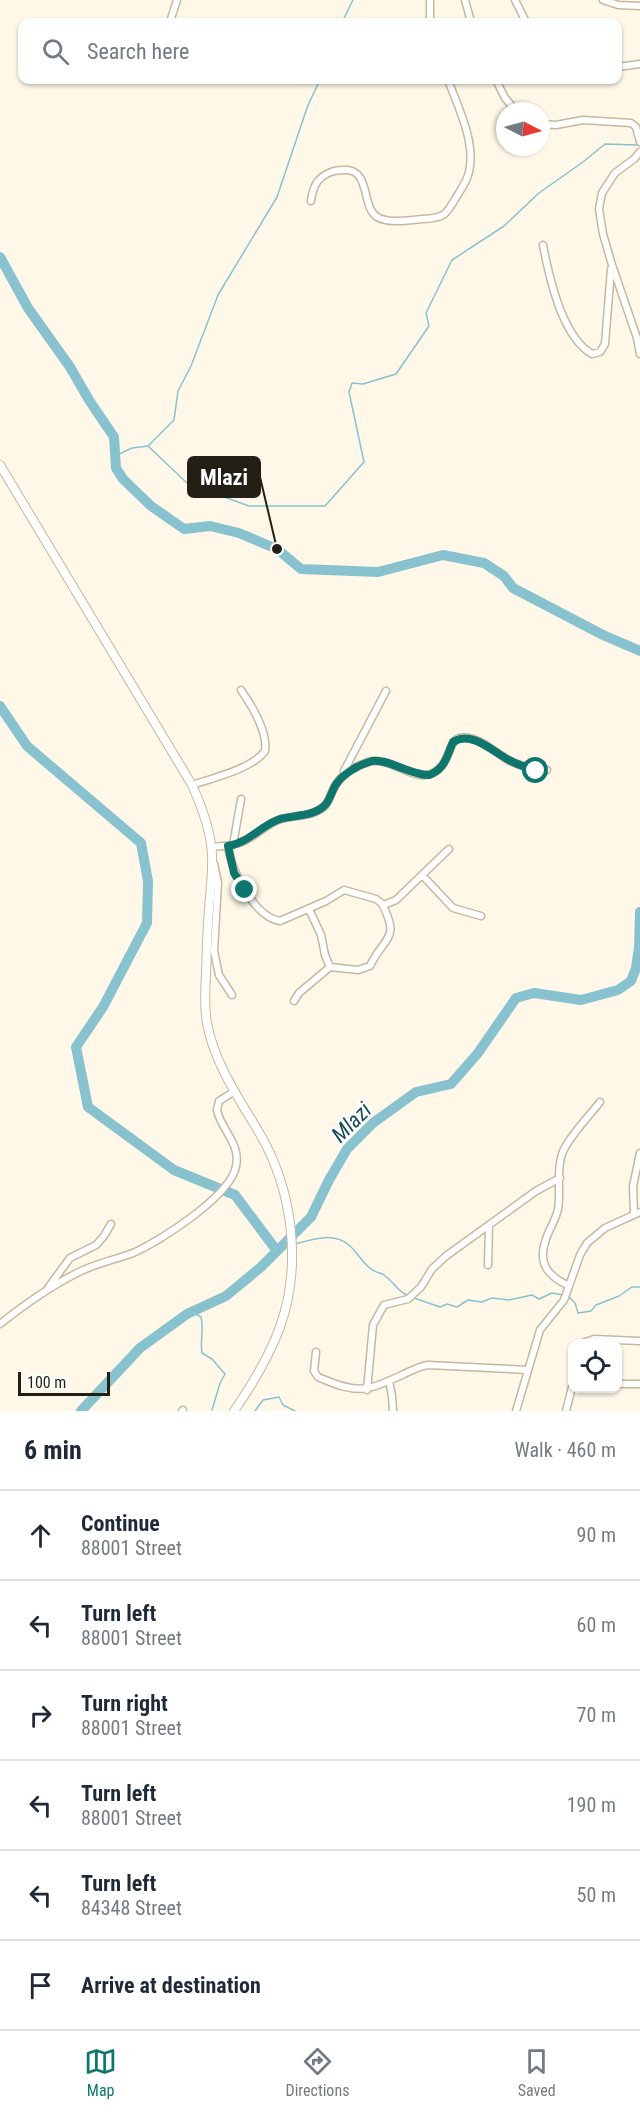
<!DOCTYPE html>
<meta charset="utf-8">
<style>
body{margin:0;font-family:"Roboto Condensed",sans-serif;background:#f6f6f7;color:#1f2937}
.controls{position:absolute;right:18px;bottom:18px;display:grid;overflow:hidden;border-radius:12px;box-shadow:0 2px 4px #0004}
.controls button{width:54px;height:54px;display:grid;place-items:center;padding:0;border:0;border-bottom:2px solid #e0e1e3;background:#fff;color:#1f2937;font:30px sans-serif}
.compass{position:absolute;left:496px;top:102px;width:54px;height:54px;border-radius:50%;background:#fff;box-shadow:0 2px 4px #0004;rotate:96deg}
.scale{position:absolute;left:18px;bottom:15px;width:92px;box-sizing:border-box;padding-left:6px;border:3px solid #231f15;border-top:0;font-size:16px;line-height:21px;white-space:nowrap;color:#231f15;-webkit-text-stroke:4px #fff;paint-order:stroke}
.stop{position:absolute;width:18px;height:18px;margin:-14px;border:4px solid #0f766e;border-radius:50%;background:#fff}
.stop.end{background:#0f766e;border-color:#fff;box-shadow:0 2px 6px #0008}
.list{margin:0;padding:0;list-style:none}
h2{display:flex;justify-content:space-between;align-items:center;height:78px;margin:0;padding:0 24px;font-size:26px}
h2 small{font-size:20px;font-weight:400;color:#747a83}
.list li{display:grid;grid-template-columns:39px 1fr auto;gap:18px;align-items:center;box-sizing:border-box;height:90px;padding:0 24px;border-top:2px solid #e0e1e3}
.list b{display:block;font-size:22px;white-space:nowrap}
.list p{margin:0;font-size:20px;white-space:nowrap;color:#747a83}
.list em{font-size:20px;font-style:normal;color:#747a83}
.icon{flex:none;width:33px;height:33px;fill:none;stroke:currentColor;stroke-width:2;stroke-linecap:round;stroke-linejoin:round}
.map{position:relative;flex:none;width:640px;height:1411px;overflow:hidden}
.search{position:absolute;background:#fff;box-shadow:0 2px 4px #0004;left:18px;right:18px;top:18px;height:66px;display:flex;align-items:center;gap:15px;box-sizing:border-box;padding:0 21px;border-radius:12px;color:#747a83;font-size:22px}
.sheet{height:618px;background:#fff}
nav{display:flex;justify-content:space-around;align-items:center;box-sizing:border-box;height:84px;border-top:2px solid #e0e1e3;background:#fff;font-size:16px;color:#747a83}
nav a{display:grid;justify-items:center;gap:3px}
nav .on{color:#0f766e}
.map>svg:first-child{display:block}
</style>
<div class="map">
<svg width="640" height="1411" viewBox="0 0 640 1411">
<rect width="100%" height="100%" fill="#fff8e8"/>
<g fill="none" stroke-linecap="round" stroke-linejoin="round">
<path stroke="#88c2ce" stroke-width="1.5" d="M342,22L353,0
M148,446L188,484L249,506H325L364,462L349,392L352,383L363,384L396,374L429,326L426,313L452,260L504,226L539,193L583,162L605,144L637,145
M117,455L132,448L148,446L174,420L178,391L191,366L218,295L277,197L308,105L320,80
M295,1244C313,1239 333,1232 349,1245C357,1252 362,1262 371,1269C375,1272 380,1273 384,1275C394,1282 396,1290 408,1296
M279,1249L288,1246
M568,1296L575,1303L578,1313L591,1311L596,1305L619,1296L632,1287H640
M414,1298L440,1307L447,1304L457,1307L468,1300L482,1302L492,1298L509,1300L532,1295L539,1299L552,1293L563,1295
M192,1312L201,1317C204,1329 200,1341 202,1353L212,1359L225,1374L220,1383L212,1410
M255,1411L263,1400L279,1397L283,1405L295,1411"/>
<path stroke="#88c2ce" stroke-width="10" d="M0,257L28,308L70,367L89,400L114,437L116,468L123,479L151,506L184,529L210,526L239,533L277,549L301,569L378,572L443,555L484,563L504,576L513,588L603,635L640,651
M0,706L27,746L141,843L148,881L147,923L103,1007L76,1047L88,1107L174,1170L235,1195L277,1251
M81,1411L140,1348L187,1314L226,1296L261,1267L311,1217L329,1180L347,1149L373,1123L416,1092L451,1084L478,1053L516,998L534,993L581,1000L618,990L631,981L636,968L639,947L640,912"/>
<g stroke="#c4b99f" stroke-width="9">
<path id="minor" d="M430,0V22
M465,0L471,22
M515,0L526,22
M603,0L618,5L640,6
M170,22L177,0
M618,67L640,64
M496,80L505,98L516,111
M541,124L556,125L583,120L631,123L636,127L640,142
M640,152L634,159L615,173L602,193L599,209L603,234L612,265L637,338L640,354
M311,201C313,185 318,176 334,171C340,170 346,169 352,171C369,177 363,208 377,217C389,224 410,220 423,219C445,218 446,215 457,196C462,188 467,181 469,172C476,142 458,107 448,80
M543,245C549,277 562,337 592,354L600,352L605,344L611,269
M345,775L344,771L386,691
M192,785C213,778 252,769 265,751C268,732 252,706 241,690
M233,845L241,799
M228,846C231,870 254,917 280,921L326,901L344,890L376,899L384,905L396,900L449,849
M211,847C223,846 235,846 246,840C258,834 268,823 281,819C295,815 313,817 325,806C329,801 330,795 333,790C339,776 354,767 368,762C390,755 413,783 433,773C450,765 448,741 459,738C476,734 495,752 508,760C515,764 522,765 529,768C536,770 539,773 547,770
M214,864L218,883L214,951L219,975L232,995
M422,875L453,908L481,916
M309,909L321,935L325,955L330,967
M294,1001L299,993L330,967L358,970L370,966C384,936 401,940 382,904
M634,1213L633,1186L640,1153
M488,1265L489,1225
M569,1286C548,1276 537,1264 546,1239C549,1229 556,1220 558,1209C561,1192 556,1171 562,1154C567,1139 590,1115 600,1102
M48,1288L70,1258L96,1245L104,1236L111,1224
M0,1324C24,1305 49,1287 77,1273C94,1264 114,1260 133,1253C160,1241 231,1196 236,1166C241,1144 221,1130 217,1110L219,1101L235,1091
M580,1344L594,1339L640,1341
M316,1352L314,1371L318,1377C357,1394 365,1392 402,1375C411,1371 419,1366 428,1365L528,1370
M389,1381L392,1396L393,1411
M618,1384H640
M367,1390L373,1325L384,1305L408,1299L421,1287L432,1269L446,1256L536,1191L560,1178
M182,1411L183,1410
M516,1411L540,1330L564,1300L580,1255L587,1243L605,1228L640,1212
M566,1411L572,1387"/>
</g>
<g stroke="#c4b99f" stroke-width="10">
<path id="tertiary" d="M0,465L192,785C202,807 211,831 212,855C213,873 210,892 209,910C207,931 207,952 206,973C205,990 204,1007 207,1023C214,1063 240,1100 260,1134C293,1191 302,1265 280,1327C269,1357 252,1385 234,1411"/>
</g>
<use href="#minor" stroke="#fff" stroke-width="6"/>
<use href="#tertiary" stroke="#fff" stroke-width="8"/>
</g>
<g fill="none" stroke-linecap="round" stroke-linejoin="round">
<path stroke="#0f766e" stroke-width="8" d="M245,890L234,873L228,846C249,843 261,825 280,819C294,815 312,817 324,806C330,801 331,793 335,786C342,774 358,765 372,761C387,758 410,775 429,775C445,769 447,756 453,742C472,730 493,752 509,760C517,765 527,767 536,771"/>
</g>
<g text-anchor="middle" stroke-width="5" stroke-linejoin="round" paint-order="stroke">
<g font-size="22" font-style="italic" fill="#184b54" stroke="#fff">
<text transform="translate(351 1122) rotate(-45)" y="8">Mlazi</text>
</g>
</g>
<path fill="none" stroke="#231f15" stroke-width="2" d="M277 549L260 477"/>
<circle fill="#231f15" stroke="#fff" stroke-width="2" cx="277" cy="549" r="6"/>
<rect fill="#231f15" stroke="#231f15" stroke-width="2" x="188" y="457" width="72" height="40" rx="6"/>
<g font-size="22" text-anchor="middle" font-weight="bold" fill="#fff">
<text x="224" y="485">Mlazi</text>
</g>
</svg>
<div class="controls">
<button><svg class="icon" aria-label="locate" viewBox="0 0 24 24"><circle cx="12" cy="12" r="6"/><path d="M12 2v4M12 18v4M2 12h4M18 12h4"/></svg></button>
</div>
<svg class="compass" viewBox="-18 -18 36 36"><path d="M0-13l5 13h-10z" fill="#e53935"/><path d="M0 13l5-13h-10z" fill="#747a83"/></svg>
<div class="scale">100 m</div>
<div class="stop" style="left:536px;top:771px"></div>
<div class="stop end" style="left:245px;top:890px"></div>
<div class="search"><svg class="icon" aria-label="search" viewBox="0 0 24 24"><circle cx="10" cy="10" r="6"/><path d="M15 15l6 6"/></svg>Search here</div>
</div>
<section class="sheet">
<h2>6 min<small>Walk · 460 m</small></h2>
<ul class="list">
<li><svg class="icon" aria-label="ahead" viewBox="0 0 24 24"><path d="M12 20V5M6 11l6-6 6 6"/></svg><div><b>Continue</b><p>88001 Street</p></div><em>90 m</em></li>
<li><svg class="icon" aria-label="left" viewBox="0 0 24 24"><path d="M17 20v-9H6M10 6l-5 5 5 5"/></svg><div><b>Turn left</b><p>88001 Street</p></div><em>60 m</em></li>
<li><svg class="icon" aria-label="right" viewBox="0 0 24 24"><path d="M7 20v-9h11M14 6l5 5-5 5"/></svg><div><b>Turn right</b><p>88001 Street</p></div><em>70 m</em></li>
<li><svg class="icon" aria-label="left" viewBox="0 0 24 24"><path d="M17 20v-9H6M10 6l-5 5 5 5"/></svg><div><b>Turn left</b><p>88001 Street</p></div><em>190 m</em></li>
<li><svg class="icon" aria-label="left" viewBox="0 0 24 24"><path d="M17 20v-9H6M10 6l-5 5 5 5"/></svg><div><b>Turn left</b><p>84348 Street</p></div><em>50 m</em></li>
<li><svg class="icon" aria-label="arrive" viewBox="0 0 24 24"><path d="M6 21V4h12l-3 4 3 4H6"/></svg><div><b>Arrive at destination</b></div></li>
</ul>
</section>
<nav>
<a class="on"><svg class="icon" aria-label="map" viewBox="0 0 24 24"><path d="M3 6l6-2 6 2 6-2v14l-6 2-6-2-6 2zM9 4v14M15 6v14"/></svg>Map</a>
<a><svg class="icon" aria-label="directions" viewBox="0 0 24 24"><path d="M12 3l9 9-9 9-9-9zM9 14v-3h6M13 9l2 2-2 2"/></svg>Directions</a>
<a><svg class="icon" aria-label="saved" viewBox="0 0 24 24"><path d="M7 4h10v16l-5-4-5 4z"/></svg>Saved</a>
</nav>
